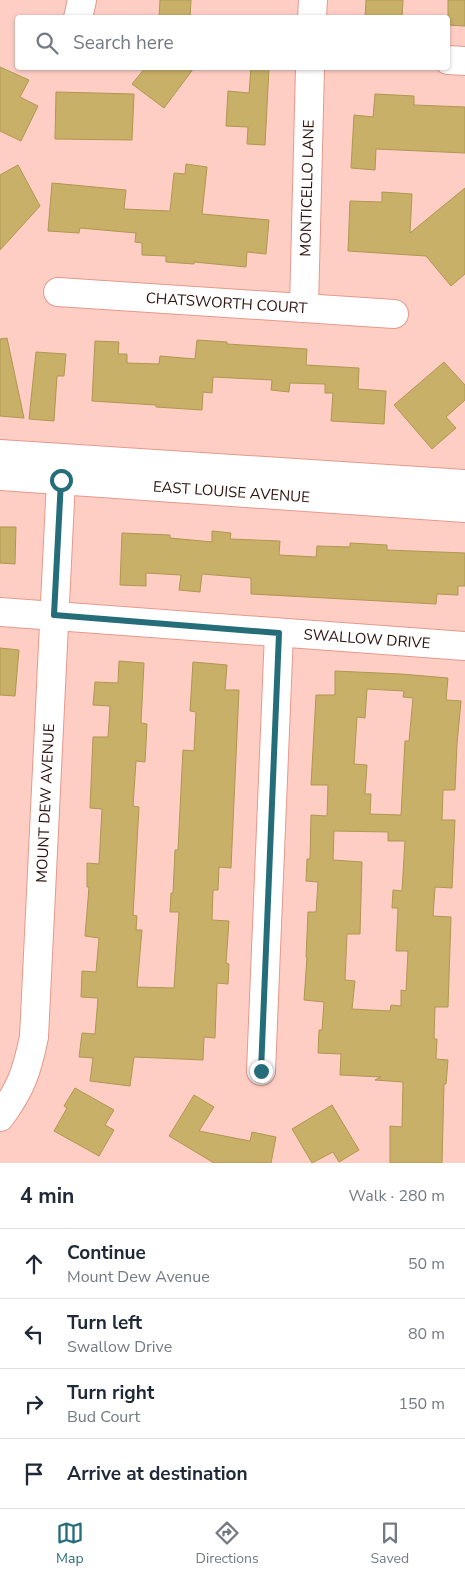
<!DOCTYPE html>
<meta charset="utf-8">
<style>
body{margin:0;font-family:"Nunito Sans",sans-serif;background:#f6f6f7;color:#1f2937}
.stop{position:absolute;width:15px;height:15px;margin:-11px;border:4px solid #256d79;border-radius:50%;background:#fff}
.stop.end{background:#256d79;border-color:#fff;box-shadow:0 1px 5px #0008}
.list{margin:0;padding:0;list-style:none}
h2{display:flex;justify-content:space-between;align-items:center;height:65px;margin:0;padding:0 20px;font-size:21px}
h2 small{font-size:16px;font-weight:400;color:#747a83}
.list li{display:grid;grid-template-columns:32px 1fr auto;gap:15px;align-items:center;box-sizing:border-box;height:70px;padding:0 20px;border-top:1px solid #e0e1e3}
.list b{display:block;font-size:19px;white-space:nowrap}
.list p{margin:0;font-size:16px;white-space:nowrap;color:#747a83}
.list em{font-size:16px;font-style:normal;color:#747a83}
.icon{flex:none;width:28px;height:28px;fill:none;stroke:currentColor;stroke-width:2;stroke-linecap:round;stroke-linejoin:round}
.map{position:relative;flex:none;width:465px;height:1163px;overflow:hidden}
.search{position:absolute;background:#fff;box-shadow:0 1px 4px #0004;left:15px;right:15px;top:15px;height:55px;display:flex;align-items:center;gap:12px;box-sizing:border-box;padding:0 18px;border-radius:5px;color:#747a83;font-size:19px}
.sheet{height:345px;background:#fff}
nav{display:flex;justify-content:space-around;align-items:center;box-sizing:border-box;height:70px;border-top:1px solid #e0e1e3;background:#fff;font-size:14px;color:#747a83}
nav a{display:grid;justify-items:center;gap:2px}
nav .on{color:#256d79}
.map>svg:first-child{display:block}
</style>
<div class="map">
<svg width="465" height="1163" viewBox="0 0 465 1163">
<rect width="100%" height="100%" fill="#fecec5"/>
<path fill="#c8b069" stroke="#af9750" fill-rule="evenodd" d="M160,0H191L190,18H159Z
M366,0H403L402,18H365Z
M448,0H465V26L448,25Z
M0,67L29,80L20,97L38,106L21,141L0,131Z
M145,68H194L164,108L132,84Z
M251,68H269L265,145L247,144L248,127L226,126L228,91L249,93Z
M56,92L134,94L132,140L55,139Z
M375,94L414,96V105L465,107V153L376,149L375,170L351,168L354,115L373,117Z
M186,164L207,167L202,214L269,220L266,254L247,252L246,267L194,262V264L166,262V256L142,255V243L135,242L136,233L80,228L79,233L48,231L52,183L126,190L124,209L170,211L174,173L185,174Z
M18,165L40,206L0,250V175Z
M465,188V274L451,286L426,256L348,251L350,201L382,202V192L412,194L410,233Z
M7,338L24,418L0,416V339Z
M197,340L227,342V344L307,349L306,365L359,368L358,389L386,391L384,424L331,421L333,393H325V384L290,383L289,392L271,390L272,380L213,377L212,393L203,392L202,410L156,407V405L92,401L95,341L119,342L118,354H127V363L159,364L160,356L195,359Z
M36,352L66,354L64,376H57L54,421L29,419Z
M444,362L465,385V400L446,417L456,428L432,449L394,405Z
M0,527H16L15,564L0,563Z
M212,531L231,533L230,539L280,541L279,555L316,557L317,546L350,547V543L387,545V550L465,553V586H458V595L437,594L436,604L251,594V578L202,574L200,592L179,590L181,575L146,573V586L120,585L122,533L170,535V538L212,542Z
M0,648L19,650L15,696L0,695Z
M119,661L144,663L141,723L147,724L145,762L136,761L133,806L139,807L133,915L137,916L136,930H142L137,987L174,988L179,912H170L171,893H173L175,850H178L183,750L194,751L196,712L190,711L193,662L227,665L225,690H239L231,868L219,867L218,890H213L212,920L229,921L226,963L229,964L228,984L217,983L215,1038L204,1037L203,1060L134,1057L130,1086L90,1081L93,1058L79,1057L82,1033L95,1034L98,998L81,997L82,971L96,972L99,938L85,936L89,887H87V863L99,864L102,809L90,808L93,737H108L110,706L93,705L95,682L118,683Z
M335,671L401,674L448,678L446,700L461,701L457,744L455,790H443L442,820H455L452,888L435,887L433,916L451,917L448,1007H435L434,1039H437L436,1059L448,1060L446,1084H444L442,1163H390V1126L402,1127L403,1082L375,1080L381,1077L340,1075L341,1054L318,1053L319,1030H322L324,1002L304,1000L307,957H306L308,912H316L318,882L306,881L307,859H310L311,815L327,816L328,785H311L316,695H335ZM367,689L404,691L403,697L413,698L409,741H405L401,815L370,814L371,794H365L367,765L354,764L357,717L365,718ZM334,831L388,832V841H405L402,891L393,890L392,908H398L396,951H408L406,991L401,990V1006L391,1005L390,1011L352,1009L355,981L345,980L347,934H360L362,862L333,860Z
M75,1088L114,1110L105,1125L114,1130L99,1156L54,1131L67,1108L64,1106Z
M194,1095L214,1107L199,1131L250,1141L252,1132L276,1137L271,1163H214L169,1136Z
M332,1105L359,1150L339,1162L333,1152L312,1163L292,1129Z"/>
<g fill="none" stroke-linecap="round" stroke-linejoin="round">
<g stroke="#e5998b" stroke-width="30">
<g id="minor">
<path d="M78,18L82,0"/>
<path d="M312,18L313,0"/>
<path d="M448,60L465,61"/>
<path id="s1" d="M58,292L394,314"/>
<path id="s2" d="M304,308L310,68"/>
<path d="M0,454L465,484"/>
<path id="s3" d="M0,476L465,508"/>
<path id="s4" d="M0,612L465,646"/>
<path d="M261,1071L279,633"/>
<path id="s5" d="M0,1117C21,1089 27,1071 34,1037L61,480"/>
</g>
</g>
<use href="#minor" stroke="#fff" stroke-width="28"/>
</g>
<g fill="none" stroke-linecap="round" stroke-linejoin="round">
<path stroke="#256d79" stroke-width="6" d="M61,480L54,615L279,633L261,1071"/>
</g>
<g text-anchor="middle" stroke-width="5" stroke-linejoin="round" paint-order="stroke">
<g font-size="15" fill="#2f130f" stroke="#fcfcfc">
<text dy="5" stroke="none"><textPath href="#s2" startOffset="120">MONTICELLO LANE</textPath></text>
<text dy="5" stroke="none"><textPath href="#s1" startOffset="169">CHATSWORTH COURT</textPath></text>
<text dy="5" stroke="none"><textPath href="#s3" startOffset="232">EAST LOUISE AVENUE</textPath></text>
<text dy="5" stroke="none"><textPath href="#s4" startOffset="368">SWALLOW DRIVE</textPath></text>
<text dy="5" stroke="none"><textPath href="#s5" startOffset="322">MOUNT DEW AVENUE</textPath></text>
</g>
</g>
</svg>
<div class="stop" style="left:61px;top:480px"></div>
<div class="stop end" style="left:261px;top:1071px"></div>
<div class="search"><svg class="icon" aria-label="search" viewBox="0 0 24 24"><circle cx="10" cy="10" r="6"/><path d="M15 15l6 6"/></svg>Search here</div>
</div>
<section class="sheet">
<h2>4 min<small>Walk · 280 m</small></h2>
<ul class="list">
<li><svg class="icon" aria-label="ahead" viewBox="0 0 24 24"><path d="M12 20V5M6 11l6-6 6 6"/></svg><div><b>Continue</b><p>Mount Dew Avenue</p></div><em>50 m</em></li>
<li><svg class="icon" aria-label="left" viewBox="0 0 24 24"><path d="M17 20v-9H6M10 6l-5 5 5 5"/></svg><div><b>Turn left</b><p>Swallow Drive</p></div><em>80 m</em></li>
<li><svg class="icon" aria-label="right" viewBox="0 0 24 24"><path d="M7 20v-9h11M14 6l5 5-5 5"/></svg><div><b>Turn right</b><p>Bud Court</p></div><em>150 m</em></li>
<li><svg class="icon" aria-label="arrive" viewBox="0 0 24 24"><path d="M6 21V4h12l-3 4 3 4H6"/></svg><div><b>Arrive at destination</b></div></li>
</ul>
</section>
<nav>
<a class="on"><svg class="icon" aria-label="map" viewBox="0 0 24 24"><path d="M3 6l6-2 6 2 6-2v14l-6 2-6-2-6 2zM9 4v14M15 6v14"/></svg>Map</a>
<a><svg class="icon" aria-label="directions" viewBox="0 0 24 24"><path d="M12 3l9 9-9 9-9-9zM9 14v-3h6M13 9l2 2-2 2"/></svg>Directions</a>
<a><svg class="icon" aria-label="saved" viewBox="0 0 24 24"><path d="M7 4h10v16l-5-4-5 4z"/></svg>Saved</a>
</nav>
